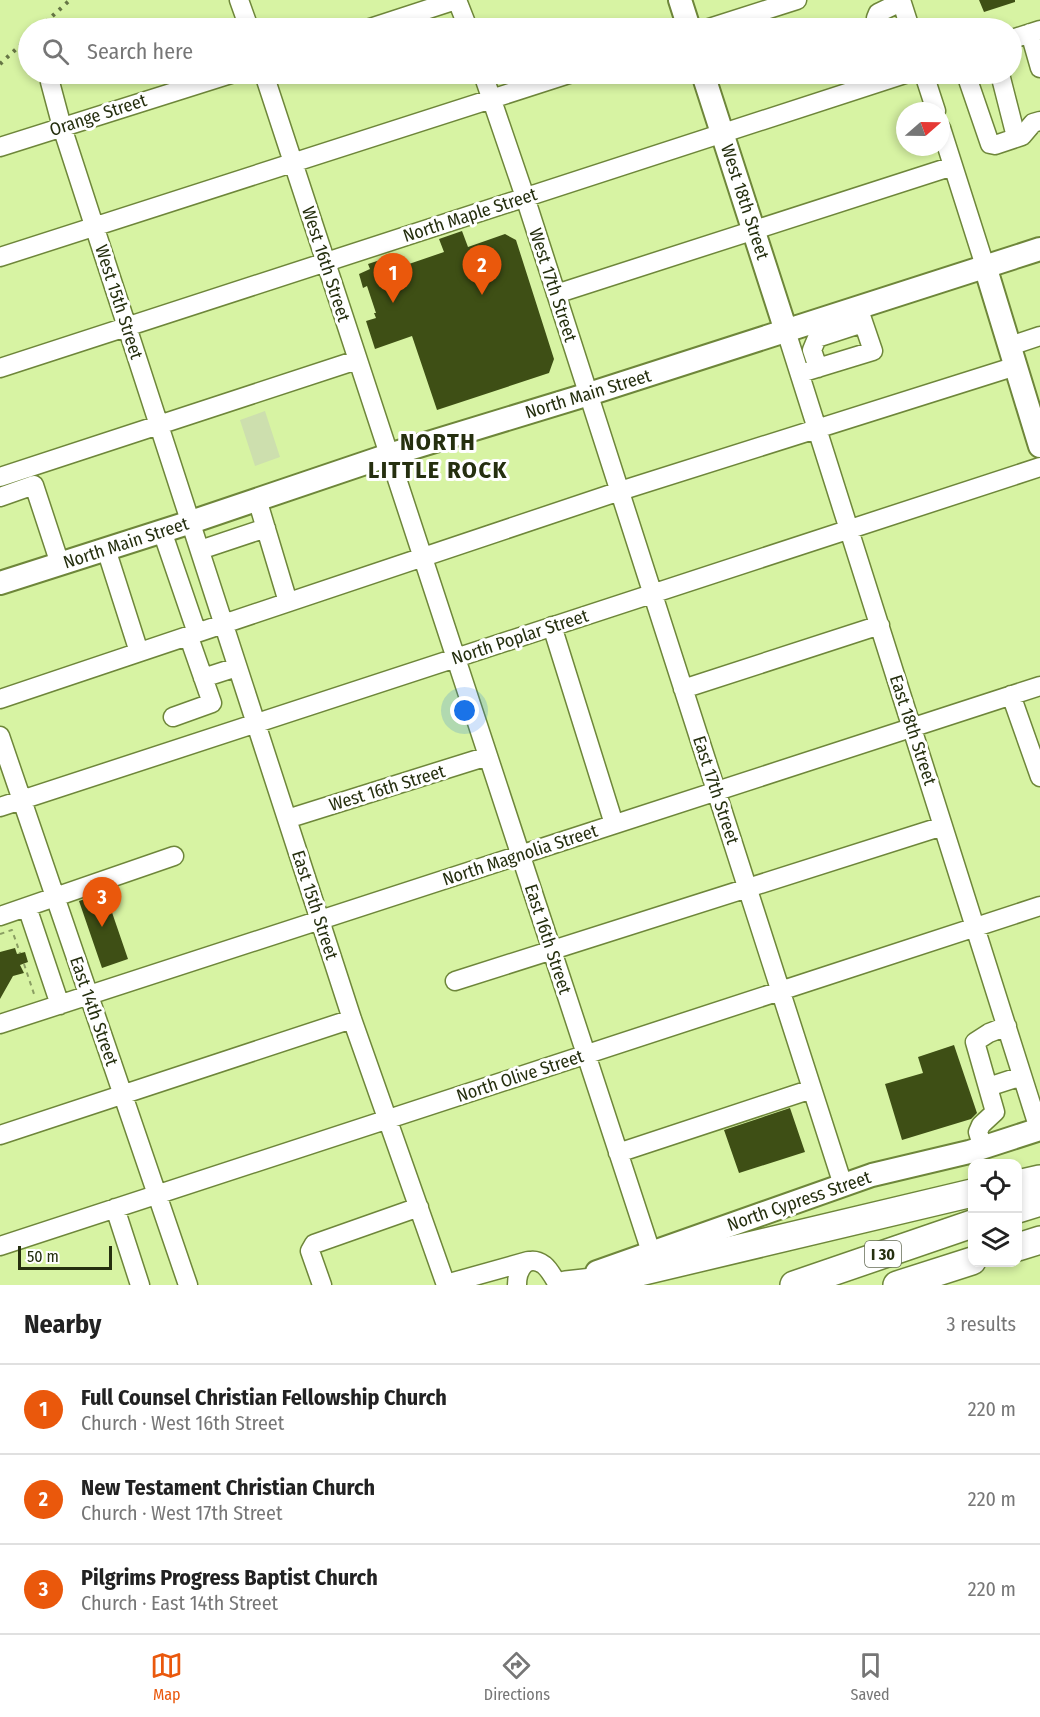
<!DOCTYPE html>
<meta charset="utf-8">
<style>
body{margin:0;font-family:"Fira Sans Condensed",sans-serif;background:#f2f2f2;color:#222}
.controls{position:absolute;right:18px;bottom:18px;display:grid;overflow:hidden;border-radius:12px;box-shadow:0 3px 9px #0003}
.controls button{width:54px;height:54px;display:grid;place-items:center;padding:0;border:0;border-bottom:2px solid #e0e0e0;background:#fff;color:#222;font:30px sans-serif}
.compass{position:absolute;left:896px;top:102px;width:54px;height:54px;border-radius:50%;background:#fff;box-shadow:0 3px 9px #0003;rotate:70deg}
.scale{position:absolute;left:18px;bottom:15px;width:94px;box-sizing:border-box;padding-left:6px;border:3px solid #252f0f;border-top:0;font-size:16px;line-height:21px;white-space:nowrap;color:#252f0f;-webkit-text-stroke:4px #fff;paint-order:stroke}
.you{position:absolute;left:465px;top:711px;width:21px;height:21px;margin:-15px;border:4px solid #fff;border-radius:50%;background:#1a73e8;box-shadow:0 0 0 9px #1a73e833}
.badge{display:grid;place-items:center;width:39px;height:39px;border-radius:50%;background:#ea580c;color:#fff;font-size:20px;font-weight:700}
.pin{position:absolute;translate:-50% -50px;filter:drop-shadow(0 2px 3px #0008)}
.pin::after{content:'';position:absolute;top:32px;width:21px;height:18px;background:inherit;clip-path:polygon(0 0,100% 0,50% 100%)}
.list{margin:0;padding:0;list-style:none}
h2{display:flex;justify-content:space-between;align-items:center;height:78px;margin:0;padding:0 24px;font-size:26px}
h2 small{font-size:20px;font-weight:400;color:#767676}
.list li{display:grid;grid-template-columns:39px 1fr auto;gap:18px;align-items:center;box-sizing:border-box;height:90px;padding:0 24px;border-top:2px solid #e0e0e0}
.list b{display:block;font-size:22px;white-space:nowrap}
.list p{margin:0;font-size:20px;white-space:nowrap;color:#767676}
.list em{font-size:20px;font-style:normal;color:#767676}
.icon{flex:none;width:33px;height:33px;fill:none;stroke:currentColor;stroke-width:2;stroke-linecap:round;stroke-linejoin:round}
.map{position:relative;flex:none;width:1040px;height:1285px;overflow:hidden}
.search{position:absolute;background:#fff;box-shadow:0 3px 9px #0003;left:18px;right:18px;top:18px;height:66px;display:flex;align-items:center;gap:15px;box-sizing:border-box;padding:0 21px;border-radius:33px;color:#767676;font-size:22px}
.sheet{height:348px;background:#fff}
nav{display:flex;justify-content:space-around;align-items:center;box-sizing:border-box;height:84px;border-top:2px solid #e0e0e0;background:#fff;font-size:16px;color:#767676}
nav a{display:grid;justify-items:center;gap:3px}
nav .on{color:#ea580c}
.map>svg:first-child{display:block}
</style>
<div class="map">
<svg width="1040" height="1285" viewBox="0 0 1040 1285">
<rect width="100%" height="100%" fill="#d7f3a3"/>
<path fill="#cddfae" d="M265,411L280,457L255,466L240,420Z"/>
<path fill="#3e4f15" d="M979,0H1015V2L984,12Z
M462,231L468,247L505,234L516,240L554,359L549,373L437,410L412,336L375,349L366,321L376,318L374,313H376L367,286L363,288L359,274L370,269L368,264L389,257L391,262L404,259L406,265L444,252L439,239Z
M105,892L128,959L102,968L79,901Z
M15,948L17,954L25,952L28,962L20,965L24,973L13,976L0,999V952Z
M954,1045L977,1113L971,1119L902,1140L885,1084L923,1073L918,1057Z
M790,1108L805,1152L739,1173L724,1130Z"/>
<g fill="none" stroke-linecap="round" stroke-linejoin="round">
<g stroke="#6e863a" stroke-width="21">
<path id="minor" d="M239,0L249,28
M457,0L468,28
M901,0L910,28
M370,28L456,0
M709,28L797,0
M879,28L876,18L878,13L901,2
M1030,33L1040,68
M1012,39L1040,30
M264,74L651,1252
M483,74L525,197L843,1185
M924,74L936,111
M1000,74L1014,129L1018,134L1022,136L1033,123L1040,121
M967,77L990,144L995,145L1022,136
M50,82L62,127L352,1019L446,1285
M941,128L985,266
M0,147L231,74
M0,257L569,74
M556,294L953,166
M786,331L1039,1129
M1010,346L1040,336
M0,368L905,74
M818,368L812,350L817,338L863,323
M801,373L873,351L858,307
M0,477L357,360
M0,497L34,485L60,564
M257,499L288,602
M162,531L197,633
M106,549L139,652
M200,550L266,528
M552,626L614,824
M203,678L237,667
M683,689L880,625
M1011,695L1040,777
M0,699L620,491L1016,366
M173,717L212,703L191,643
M0,736L188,1285
M0,807L1040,467
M287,819L488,756
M27,907L60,1005
M0,916L174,856
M455,981L943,826
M0,1024L1040,686
M988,1087L1022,1076
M0,1135L352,1019
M983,1148L978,1132L981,1125L995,1112L975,1042L989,1033L1007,1026
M618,1153L812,1089
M115,1208L140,1285
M0,1246L1040,906
M446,1284L528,1261
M322,1285L310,1251L314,1244L419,1207
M517,1285C517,1269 527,1253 544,1265C550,1270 554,1278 558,1285"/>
</g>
<g stroke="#6e863a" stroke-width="26">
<path id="major" d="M680,0L689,28
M703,74L786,331
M985,266L1040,446
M0,583L191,522L389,455L589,394L1040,249
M597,1272L872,1175L969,1152L1040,1129"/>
</g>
<g stroke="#6e863a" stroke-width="30">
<path id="highway" d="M1018,1184L1040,1179
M1018,1209L1040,1202
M1018,1247L1040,1240
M566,1285L602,1281L972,1193
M794,1285L972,1224
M897,1285L972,1261"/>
</g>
<path stroke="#8a9e63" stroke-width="2" stroke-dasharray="4.5 4.5" stroke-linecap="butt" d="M0,934L12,930L20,953
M24,964L35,997"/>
<use href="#minor" stroke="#fff" stroke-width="18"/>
<use href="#major" stroke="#fff" stroke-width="22"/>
<use href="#highway" stroke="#fff" stroke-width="27"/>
<path stroke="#667645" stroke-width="4" stroke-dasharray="3 6" stroke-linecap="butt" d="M39,28L70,0
M0,64L28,38"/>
</g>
<g text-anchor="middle" stroke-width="6" stroke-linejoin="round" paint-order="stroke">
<rect fill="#fff" stroke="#666d57" stroke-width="1.5" x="865" y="1241" width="36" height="26" rx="4.5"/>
<g font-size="16" font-weight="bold" fill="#252f0f">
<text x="883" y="1260">I 30</text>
</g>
<g font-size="18" fill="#252f0f" stroke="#fff">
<text transform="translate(98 115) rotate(-18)" y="6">Orange Street</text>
<text transform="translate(745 202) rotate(72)" y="6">West 18th Street</text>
<text transform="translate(470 215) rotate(-18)" y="6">North Maple Street</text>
<text transform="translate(326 264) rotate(72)" y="6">West 16th Street</text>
<text transform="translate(553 285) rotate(72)" y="6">West 17th Street</text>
<text transform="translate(119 302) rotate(72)" y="6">West 15th Street</text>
<text transform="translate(588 394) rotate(-17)" y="6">North Main Street</text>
<text transform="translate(126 543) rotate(-18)" y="6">North Main Street</text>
<text transform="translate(520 637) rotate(-18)" y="6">North Poplar Street</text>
<text transform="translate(913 730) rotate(72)" y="6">East 18th Street</text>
<text transform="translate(387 788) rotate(-17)" y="6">West 16th Street</text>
<text transform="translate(716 790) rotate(72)" y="6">East 17th Street</text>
<text transform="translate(520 855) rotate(-18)" y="6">North Magnolia Street</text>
<text transform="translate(315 905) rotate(72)" y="6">East 15th Street</text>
<text transform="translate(548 939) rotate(72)" y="6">East 16th Street</text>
<text transform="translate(94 1011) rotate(71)" y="6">East 14th Street</text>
<text transform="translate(520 1076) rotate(-18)" y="6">North Olive Street</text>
<text transform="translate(799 1201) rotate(-19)" y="6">North Cypress Street</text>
</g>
<g font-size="24" font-weight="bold" letter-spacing="1.5" fill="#252f0f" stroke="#fff">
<text x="438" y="450">NORTH<tspan x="438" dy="28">LITTLE ROCK</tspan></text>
</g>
</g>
</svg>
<div class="controls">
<button><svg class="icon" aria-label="locate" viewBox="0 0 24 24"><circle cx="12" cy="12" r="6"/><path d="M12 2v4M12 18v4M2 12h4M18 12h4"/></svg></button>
<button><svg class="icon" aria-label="layers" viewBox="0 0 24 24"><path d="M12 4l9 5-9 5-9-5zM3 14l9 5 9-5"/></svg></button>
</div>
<svg class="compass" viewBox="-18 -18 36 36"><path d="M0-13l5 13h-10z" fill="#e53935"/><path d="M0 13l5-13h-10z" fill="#767676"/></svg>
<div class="scale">50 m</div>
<div class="you"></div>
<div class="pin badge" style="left:393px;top:303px">1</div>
<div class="pin badge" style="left:482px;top:295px">2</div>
<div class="pin badge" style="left:102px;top:927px">3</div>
<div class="search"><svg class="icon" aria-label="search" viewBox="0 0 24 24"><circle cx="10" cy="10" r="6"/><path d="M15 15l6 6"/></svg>Search here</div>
</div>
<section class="sheet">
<h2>Nearby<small>3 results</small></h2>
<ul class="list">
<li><span class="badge">1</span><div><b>Full Counsel Christian Fellowship Church</b><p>Church · West 16th Street</p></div><em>220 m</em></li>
<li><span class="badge">2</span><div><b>New Testament Christian Church</b><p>Church · West 17th Street</p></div><em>220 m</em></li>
<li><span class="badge">3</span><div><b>Pilgrims Progress Baptist Church</b><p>Church · East 14th Street</p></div><em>220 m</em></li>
</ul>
</section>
<nav>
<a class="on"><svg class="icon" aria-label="map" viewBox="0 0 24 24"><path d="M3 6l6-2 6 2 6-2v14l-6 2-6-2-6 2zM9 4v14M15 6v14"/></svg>Map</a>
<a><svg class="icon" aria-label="directions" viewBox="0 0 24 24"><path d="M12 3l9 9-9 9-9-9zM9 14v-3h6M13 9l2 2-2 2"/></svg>Directions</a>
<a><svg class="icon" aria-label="saved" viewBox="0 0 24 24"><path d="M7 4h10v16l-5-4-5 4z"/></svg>Saved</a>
</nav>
